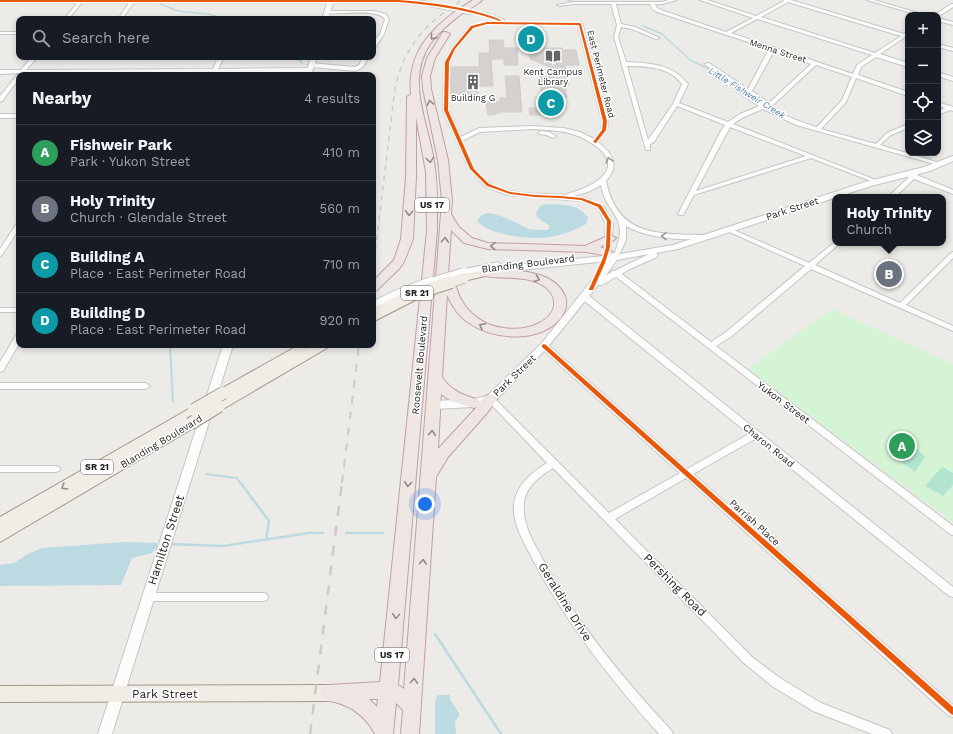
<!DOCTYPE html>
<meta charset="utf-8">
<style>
body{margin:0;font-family:"Work Sans",sans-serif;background:#20242c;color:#f1f3f6}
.controls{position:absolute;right:12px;top:12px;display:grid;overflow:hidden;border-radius:8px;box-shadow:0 2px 6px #0003}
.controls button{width:36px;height:36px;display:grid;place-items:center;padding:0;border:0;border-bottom:1px solid #363941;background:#171b24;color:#f1f3f6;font:20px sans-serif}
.you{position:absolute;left:425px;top:504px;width:14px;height:14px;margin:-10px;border:3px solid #fff;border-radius:50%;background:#1a73e8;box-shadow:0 0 0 6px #1a73e833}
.badge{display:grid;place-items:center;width:26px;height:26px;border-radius:50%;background:#676665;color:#fff;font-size:13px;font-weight:700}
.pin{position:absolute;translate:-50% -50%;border:2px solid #fff;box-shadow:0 1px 4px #0006}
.popup{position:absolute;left:832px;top:194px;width:114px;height:52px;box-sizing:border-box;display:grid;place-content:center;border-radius:8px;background:#171b24;filter:drop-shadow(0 1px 3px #0005);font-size:13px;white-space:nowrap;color:#9ea1a6}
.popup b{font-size:15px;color:#f1f3f6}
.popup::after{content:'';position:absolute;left:50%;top:100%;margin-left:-8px;border:8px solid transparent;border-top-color:#171b24}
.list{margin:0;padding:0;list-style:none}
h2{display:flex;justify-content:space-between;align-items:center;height:52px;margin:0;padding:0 16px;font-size:17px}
h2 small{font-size:13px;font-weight:400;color:#9ea1a6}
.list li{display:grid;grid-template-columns:26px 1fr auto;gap:12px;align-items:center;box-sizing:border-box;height:56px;padding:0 16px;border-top:1px solid #363941}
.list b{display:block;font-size:15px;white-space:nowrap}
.list p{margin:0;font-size:13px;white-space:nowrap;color:#9ea1a6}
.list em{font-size:13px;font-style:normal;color:#9ea1a6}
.icon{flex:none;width:22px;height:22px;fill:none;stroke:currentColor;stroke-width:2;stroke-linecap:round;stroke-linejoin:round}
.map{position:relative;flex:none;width:953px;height:734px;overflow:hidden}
.search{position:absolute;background:#171b24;box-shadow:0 2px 6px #0003;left:16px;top:16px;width:360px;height:44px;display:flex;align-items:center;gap:10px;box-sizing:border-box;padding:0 14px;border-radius:8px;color:#9ea1a6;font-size:15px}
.panel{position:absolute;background:#171b24;box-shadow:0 2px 6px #0003;left:16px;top:72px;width:360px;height:276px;border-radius:8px}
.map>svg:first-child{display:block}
</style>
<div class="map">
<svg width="953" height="734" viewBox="0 0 953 734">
<rect width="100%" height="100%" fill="#edebe8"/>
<path fill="#d5f3d5" d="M832,309L953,364V523L747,369Z"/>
<path fill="#b2e5cf" d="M902,441L915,446L925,457L915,472L888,452L889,443Z
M942,467L953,473V485L943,496L925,486Z"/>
<path fill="#bbdae1" d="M546,204C562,205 579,203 588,218L586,224C572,232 554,238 538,238C521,238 488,234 477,221C486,201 516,225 529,229C535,230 542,230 548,230L550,226L538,218L536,214L540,206Z
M125,542L157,543V547L152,553L132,558L121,585L0,586V565L14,563L28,554L42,548Z
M438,695H450V699L459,713V716L455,721L456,734H435V701Z"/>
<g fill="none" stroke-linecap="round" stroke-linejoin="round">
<path stroke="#bbdae1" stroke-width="1.5" d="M567,0L576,2
M158,3L178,11L208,14L226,19
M643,26L662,34L690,60L717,73L767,106
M296,57L302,63
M898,150L908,153
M909,153L931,158"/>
<path stroke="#bbdae1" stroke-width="2" d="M170,345L173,402
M206,474L237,478L240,483"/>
<path stroke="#bbdae1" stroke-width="2.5" d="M240,482L269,521L266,540
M346,533H383
M170,544L223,546L309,533H323
M435,634L501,734"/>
</g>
<path fill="#d4d1cf" stroke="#d0cdc9" d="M521,32H528V35L541,37L543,48H562L563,50H576L579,65H565L567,74L530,59L528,40H522Z
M489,40H503L504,48H517L518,65H504V59H491L493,86H478V95H451V67H479V53H490Z
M505,76H519L522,112H501L493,115H488L486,102H500V98H507Z
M539,76H568L569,85H565L567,98H558L560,115H530L529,108H544Z"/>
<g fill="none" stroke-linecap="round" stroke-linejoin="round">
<g stroke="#c6c5c4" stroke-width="2">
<path id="minor" d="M80,0H84L68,19H64Z
M131,0L135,1L122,19H118Z
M669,0H677L662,4H655L656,7L661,10L726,32L753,18L700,0H707L756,16L784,1L783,0H791L904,34L908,32V37H905L880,54L908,63V67L876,57L861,67L858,75L908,92V96L856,78L846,102L821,129L876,144L887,133L908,124V128L891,135L880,145L943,164L940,166L938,165L796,125L763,109L744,117L733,124L881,182L880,183H876L811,158L694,195L683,215H679L678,214L722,129L725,125L677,106L654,142L650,144V150H646L614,37L617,25L611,4H574L559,6L557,5L574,2H662ZM788,2L901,36L875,53L761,17ZM616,4H650L652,9L657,12L769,49L748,89L709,63L704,64L764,104H768V106H772L816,65L852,77L842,100L817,127C780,117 749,96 718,74H714V76L759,106L740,114L728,122L679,103L688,84C673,64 649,63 626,62L618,37L621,27L632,29L656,39L660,38L635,27L621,24ZM757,19L872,55L857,65L853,74L731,33ZM774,51L811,64L768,104V102L752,91ZM627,66C647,66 669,67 682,84L673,104L648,140ZM730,127L806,156L696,191Z
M867,0H874L925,15H918Z
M951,4H953V7L939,16L935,15Z
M327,11H373L386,14L389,19L384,34L375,48H373V43L380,34L385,19C377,8 339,15 325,13V11Z
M470,11L485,13L504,20V22L582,23L608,121L607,130L598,142C613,154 620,165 606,181C617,236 657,234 703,235L705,236V238C686,242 643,237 626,226V240L620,253H616L615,252C630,214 606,216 601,185L588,192L573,196L586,198L604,207L613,224L610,253L607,255L604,253L606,224L598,208L582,201L508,195L486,187L469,169L443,110L444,62L452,48L470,26L487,22H500L482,15L468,13V11ZM487,24L578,25L602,121L601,130L594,139L580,132L563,128L532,126L479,128L461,137L449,110L450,62L456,49L474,28ZM532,129C546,130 561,130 575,135C582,137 589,141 596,146C628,171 589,188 567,194L566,195C534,192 497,199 475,169C469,161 466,149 462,141L480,132Z
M938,18L953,22V25L938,21Z
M0,32H19V34H0Z
M938,44L953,48V51L938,47Z
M32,57H38L26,70L213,69L218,57H224L218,69L310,68L313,70L310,72H217L216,75H210L212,72L23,73L21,75L19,73L0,74V70H21Z
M363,57H369L363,67L356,71L311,67L308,65L311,63L355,67L359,65Z
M938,72L953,77V81L938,76Z
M19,74L21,75H19V79L2,101L0,102V96L17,75Z
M938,102L953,107V111L950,110L938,115V111L945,108L938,106Z
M0,114H19V118H0Z
M541,131L549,132L556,136L553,138L546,135L539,134L538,133Z
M916,171L919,173L917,175L953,190V194L914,179L895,197H888L909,177L906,175V173H912Z
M19,222V229L2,255L0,256V249L17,223Z
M727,227L809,263L835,242V243H840L815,265L900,303L951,253L953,252V258L906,305L953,326V331L811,269L732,336L716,346L953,526V535L950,534L611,273L612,271H618L711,342L726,332L805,266L725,230V228Z
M582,295H588L953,587V597L949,596L755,439L693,474L953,705V717L949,716L686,478L615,519L752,657L780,678L821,703L890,730L892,734H872L813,711L772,686L744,663L553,468C539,477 525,487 524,504C522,524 533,541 542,558C576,622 622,677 671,730L673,734H659C611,680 567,624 533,560C524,542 512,524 514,504C517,484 532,472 547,463L486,399L487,397H493L609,513L680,473L541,348L540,346L541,344H547L687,469L749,434L582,299L581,297Z
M0,308H19V312H0Z
M16,335H19V344L3,371L0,372V362Z
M0,383H146L150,386L146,389H0Z
M0,466H56L59,467L60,469L59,471L56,472H0Z
M148,593H263L267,594L268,597L267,600L263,601H148L144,600L143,597L144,594Z"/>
</g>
<g stroke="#c6c5c4" stroke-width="2">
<path id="tertiary" d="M0,0H407L424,1L473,12L470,14L424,5L398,3H333L328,19H322L327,3H0Z
M311,57H317L311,75H305Z
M953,156V161L930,171L871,186L678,249L656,253L658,255L657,257L630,269L602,285H598L547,348L494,402L474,407L434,409L430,408L429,405L430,402L434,401L474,399L487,396L541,344L607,261L522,270L490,275L487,274L486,272L487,270L522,264L605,256L616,252L620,254L673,245L865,182L924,167ZM649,254L606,275L617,260Z
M498,262L502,265L501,267L464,275L460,272L461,270Z
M223,345H233L112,734H98Z"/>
</g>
<g stroke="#a49884" stroke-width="2">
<path id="primary" d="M485,270L490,273L489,275L464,281L459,278L460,276Z
M299,345L303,346L305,349L303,351L314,345H329L327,348L223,409L219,410L215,409L213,406L215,403L225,397L219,396L217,393L219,390Z
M194,406L198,407L200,410L198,413L186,421L190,419L195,421L196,424L195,427L0,542V517Z
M329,685L335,688L337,693L335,698L329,701L0,702V686Z"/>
</g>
<g stroke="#c39eaa" stroke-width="2">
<path id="trunk" d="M473,0H482C477,5 470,8 464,12C452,21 440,31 431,43C405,79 428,122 434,161C438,184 437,208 437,231L398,685L404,689L442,201L438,160L423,89L422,76L427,58L443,32H446L450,34L435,58L430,76L431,89L448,160L452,201L451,214L459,227L472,238L488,243L585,246L610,235L616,238L614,240L600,247L611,251L613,253L607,256L587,252L488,249L464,243L451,230L448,274C455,277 457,294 462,301C467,310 476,318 486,323C501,330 523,331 537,324C561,313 559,291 536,282C518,275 499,280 481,275L479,273L481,271L485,270C510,270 553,268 565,296C569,306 563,317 556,323C534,343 492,339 469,323C459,317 452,306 447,295L442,377C451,391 463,395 479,400L480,402C485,396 487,393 495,396L497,399L487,413L448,457L436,477L419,734H401L403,710L396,703L393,734H375C366,717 353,707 335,702C331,701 327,701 323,699L320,693L323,687L329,685L380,682L427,231L426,172L416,117V177L413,239L404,262L399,269L377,290L373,291V281L394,260L401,239L406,177L407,97L411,94C406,49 437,22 473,0ZM441,394L451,401L474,408L477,407L438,449ZM369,699H378L377,707Z
M296,345H310C306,351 301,354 295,352L293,349Z"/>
</g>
<use href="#minor" fill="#fcfcfc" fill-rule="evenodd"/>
<use href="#tertiary" fill="#fcfcfc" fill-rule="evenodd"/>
<use href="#primary" fill="#f1ece5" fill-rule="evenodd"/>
<use href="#trunk" fill="#eee6e3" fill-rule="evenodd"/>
<path stroke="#cbcbca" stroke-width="1.5" stroke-dasharray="5 5" stroke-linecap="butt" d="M373,270L395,88C405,45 426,23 462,0"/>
<path stroke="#cbcbca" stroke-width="2" stroke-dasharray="8 8" stroke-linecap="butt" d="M342,483L359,345"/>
<path stroke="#cbcbca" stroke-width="2.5" stroke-dasharray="10 10" stroke-linecap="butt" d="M310,734L342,482"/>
<g stroke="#c6c5c4" stroke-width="10" stroke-linecap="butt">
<path id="tertiary-bridge-far1" d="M428,283L464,272"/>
</g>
<g stroke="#c6c5c4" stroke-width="12" stroke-linecap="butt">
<path id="tertiary-bridge" d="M373,307L395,296L431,282"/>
</g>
<g stroke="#a49884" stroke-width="11" stroke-linecap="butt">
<path id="primary-bridge-far1" d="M448,283L464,278"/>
</g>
<g stroke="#a49884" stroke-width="14" stroke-linecap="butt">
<path id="primary-bridge" d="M373,315L414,294L451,282
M194,410L223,393
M190,424L219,406"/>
</g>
<use href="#tertiary-bridge-far1" stroke="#fcfcfc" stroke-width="8"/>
<use href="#tertiary-bridge" stroke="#fcfcfc" stroke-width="10"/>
<use href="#primary-bridge-far1" stroke="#f1ece5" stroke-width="10"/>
<use href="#primary-bridge" stroke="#f1ece5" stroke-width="12"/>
<g stroke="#fff" stroke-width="3">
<path id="cycleway" d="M0,0H398C426,2 454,5 481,13C488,15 495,17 501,20L500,21C491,18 482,15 473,13C448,7 423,4 398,2H0Z
M487,22L580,23L581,24L607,121L606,130L596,143L593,142L602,130L603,121L579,25L487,24L473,28L455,49L449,62L448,110L474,169L489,184L510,192L535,195L560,196L582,198L601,205L611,221L610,247L605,263L593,290H589V289L603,258L606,247L607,221L598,207L581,200L560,198L535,197L510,194L487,186L470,169L444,110L445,62L453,48L471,26Z
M544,344L546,345L953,707V715L951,714L542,347V345Z"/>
</g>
<use href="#cycleway" fill="#e8590c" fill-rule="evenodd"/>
</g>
<defs><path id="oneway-chevron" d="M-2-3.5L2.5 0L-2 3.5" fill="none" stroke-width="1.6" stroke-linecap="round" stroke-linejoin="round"/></defs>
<g stroke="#918c8b">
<use href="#oneway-chevron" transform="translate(433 37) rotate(129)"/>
<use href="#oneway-chevron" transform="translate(430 103) rotate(-103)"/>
<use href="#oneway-chevron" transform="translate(430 160) rotate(82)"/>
<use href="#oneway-chevron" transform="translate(409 213) rotate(93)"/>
<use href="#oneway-chevron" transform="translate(445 240) rotate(-86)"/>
<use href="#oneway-chevron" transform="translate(493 246) rotate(-177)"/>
<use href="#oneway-chevron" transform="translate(537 279) rotate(20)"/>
<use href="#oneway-chevron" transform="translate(482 326) rotate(-154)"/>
<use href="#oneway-chevron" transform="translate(432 433) rotate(-86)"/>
<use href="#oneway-chevron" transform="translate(408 484) rotate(95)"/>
<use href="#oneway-chevron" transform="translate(423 562) rotate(-86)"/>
<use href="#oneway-chevron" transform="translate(396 616) rotate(95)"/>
<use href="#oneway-chevron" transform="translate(414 681) rotate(-86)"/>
</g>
<g stroke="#999">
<use href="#oneway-chevron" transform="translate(609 160) rotate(-107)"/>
<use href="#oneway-chevron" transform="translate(664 236) rotate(-177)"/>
</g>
<use stroke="#92908c" href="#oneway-chevron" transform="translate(64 487) rotate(150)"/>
<defs>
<g id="library-bare" transform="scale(1.2)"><path d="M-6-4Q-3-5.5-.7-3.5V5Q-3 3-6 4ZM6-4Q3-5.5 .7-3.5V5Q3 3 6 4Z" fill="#676665" stroke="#fff" stroke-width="2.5" paint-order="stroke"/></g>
<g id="building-bare" transform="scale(1.2)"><path d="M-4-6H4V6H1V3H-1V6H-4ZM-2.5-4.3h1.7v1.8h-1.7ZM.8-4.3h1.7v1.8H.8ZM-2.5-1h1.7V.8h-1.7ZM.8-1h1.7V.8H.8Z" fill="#676665" stroke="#fff" stroke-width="2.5" paint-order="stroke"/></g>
</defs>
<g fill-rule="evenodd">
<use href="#library-bare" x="553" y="56"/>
<use href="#building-bare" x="473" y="82"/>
</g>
<g text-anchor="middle" stroke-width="3" stroke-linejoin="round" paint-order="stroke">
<g font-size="9" fill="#1f1f1f" stroke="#fff">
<text transform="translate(778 51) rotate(18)" y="3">Menna Street</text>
<text transform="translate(601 74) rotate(76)" y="3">East Perimeter Road</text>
</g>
<g font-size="9" fill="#1f1f1f" stroke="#fff">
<text x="553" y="75">Kent Campus<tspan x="553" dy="10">Library</tspan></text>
<text x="473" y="101">Building G</text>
</g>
<g font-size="9" font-style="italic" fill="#467aa9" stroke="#fff">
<text transform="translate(747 93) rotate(32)" y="3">Little Fishweir Creek</text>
</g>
<g fill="#fff" stroke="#626262" stroke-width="1">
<rect x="415" y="198" width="34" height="14" rx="3"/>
<rect x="401" y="286" width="32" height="14" rx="3"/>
<rect x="81" y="460" width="32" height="14" rx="3"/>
<rect x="375" y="648" width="34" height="14" rx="3"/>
</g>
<g font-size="9" font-weight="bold" fill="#1f1f1f">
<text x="432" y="208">US 17</text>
<text x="417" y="296">SR 21</text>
<text x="97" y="470">SR 21</text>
<text x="392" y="658">US 17</text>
</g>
<g font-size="10" fill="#1f1f1f" stroke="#fff">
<text transform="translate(792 208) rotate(-18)" y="4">Park Street</text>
<text transform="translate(528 263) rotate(-7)" y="4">Blanding Boulevard</text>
<text transform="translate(419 365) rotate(-85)" y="4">Roosevelt Boulevard</text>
<text transform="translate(514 375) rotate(-44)" y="4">Park Street</text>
<text transform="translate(784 402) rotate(37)" y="4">Yukon Street</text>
<text transform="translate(161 441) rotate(-31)" y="4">Blanding Boulevard</text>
<text transform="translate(769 445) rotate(39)" y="4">Charon Road</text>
<text transform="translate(755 522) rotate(42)" y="4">Parrish Place</text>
</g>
<g font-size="12" fill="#1f1f1f" stroke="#fff">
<text transform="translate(166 540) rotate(-72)" y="4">Hamilton Street</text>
<text transform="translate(675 585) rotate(45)" y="4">Pershing Road</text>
<text transform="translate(565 602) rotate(58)" y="4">Geraldine Drive</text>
<text x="165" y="698">Park Street</text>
</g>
</g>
</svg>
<div class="controls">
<button>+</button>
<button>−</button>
<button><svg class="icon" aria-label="locate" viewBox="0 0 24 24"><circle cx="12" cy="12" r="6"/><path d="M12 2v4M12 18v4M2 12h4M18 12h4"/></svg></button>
<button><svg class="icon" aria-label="layers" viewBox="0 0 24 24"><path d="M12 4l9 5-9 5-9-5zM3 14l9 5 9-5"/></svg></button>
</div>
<div class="you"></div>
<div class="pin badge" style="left:902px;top:446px;background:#2e9e5b">A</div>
<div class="pin badge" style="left:889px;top:274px;background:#6b7280">B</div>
<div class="popup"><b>Holy Trinity</b>Church</div>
<div class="pin badge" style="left:551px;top:103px;background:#0f9aa8">C</div>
<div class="pin badge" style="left:531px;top:39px;background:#0f9aa8">D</div>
<div class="search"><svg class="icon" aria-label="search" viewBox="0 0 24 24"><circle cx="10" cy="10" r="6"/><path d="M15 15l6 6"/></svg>Search here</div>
<section class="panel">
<h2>Nearby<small>4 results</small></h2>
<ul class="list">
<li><span class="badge" style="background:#2e9e5b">A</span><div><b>Fishweir Park</b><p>Park · Yukon Street</p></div><em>410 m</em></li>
<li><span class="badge" style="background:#6b7280">B</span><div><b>Holy Trinity</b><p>Church · Glendale Street</p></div><em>560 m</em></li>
<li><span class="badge" style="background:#0f9aa8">C</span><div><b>Building A</b><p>Place · East Perimeter Road</p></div><em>710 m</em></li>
<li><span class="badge" style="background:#0f9aa8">D</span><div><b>Building D</b><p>Place · East Perimeter Road</p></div><em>920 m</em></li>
</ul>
</section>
</div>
